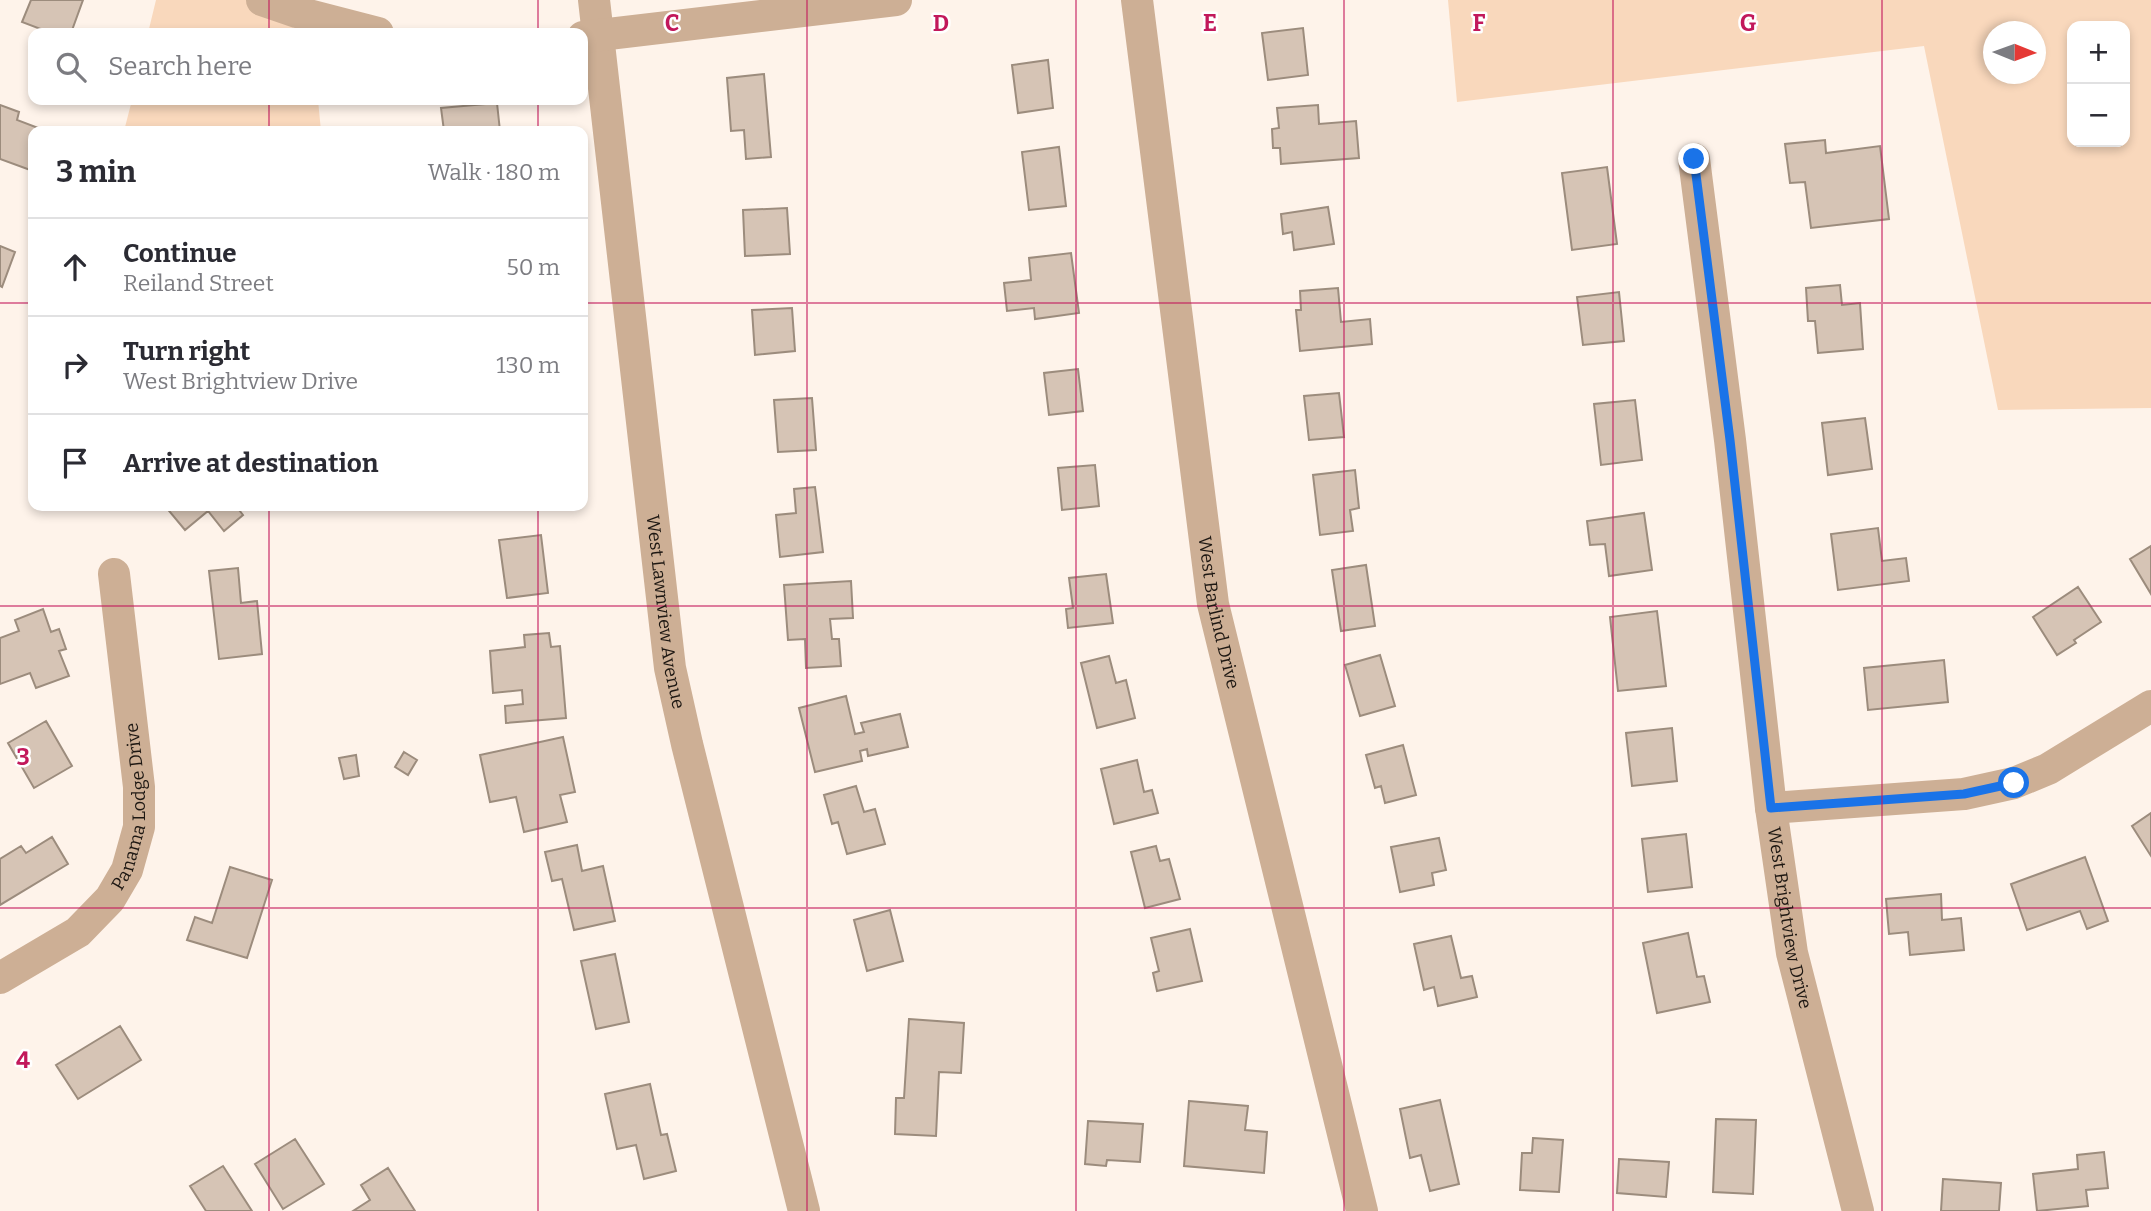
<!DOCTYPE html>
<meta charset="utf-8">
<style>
body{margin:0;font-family:Bitter,serif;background:#f2f2f3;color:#2b2b33}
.controls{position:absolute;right:21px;top:21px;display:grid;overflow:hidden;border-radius:14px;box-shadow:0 4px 10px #0003}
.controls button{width:63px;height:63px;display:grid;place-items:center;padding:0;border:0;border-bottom:2px solid #e1e1e2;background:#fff;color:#2b2b33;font:35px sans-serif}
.compass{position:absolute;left:1983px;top:21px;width:63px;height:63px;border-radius:50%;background:#fff;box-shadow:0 4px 10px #0003;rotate:91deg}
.stop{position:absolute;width:21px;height:21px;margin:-16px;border:5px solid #1a73e8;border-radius:50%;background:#fff}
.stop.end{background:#1a73e8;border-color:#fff;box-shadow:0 2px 7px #0008}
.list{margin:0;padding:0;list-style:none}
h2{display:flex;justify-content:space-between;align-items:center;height:91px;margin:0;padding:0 28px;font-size:30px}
h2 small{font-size:23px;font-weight:400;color:#7c7c81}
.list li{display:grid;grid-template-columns:46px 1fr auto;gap:21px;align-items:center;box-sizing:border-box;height:98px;padding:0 28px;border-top:2px solid #e1e1e2}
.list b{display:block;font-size:26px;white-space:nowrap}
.list p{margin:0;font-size:23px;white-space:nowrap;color:#7c7c81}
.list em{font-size:23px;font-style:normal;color:#7c7c81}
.icon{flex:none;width:38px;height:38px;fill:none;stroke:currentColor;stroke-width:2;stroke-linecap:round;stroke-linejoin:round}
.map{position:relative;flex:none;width:2151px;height:1211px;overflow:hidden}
.search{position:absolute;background:#fff;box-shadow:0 4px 10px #0003;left:28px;top:28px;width:560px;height:77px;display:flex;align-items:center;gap:18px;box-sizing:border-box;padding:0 24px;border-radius:14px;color:#7c7c81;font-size:26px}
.panel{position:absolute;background:#fff;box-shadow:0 4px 10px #0003;left:28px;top:126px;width:560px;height:385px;border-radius:14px}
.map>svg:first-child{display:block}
</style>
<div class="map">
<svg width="2151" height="1211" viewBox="0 0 2151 1211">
<rect width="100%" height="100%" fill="#fef3ea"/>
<path fill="#f9d8bc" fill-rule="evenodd" d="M156,0H308L312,33H148Z
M1448,0H2151V408L1998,410L1924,46L1457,102ZM2072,26H2125V142H2072ZM1994,32H2036V74H1994Z
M132,100H318L321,131H124Z"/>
<path fill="#d6c4b5" stroke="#9c8c7d" stroke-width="2" d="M31,0H83L71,33H51L22,22Z
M1303,28L1308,75L1268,80L1262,33Z
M1048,60L1053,108L1018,113L1012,65Z
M764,74L771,157L746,159L744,130L731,131L727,78Z
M497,103L500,131H444L441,108Z
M0,105L19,112L17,120L46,131H33V171L0,159Z
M1318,105L1319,124L1356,121L1359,158L1281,164L1280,148H1273L1272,129L1279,128L1277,108Z
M1825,140L1826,153L1880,146L1889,219L1811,228L1805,182L1790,183L1785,144Z
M1059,147L1066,206L1029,210L1022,152Z
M1607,167L1617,244L1572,250L1562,173Z
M1328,207L1334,244L1294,250L1292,232L1283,234L1281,214Z
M787,208L790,254L745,256L743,210Z
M0,246L15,252L2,287L0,286Z
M1071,253L1079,313L1035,319L1034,308L1007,311L1004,283L1031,280L1029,258Z
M1840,285L1842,305L1860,303L1863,349L1818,353L1815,321H1808L1806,288Z
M1338,288L1341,322L1370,319L1372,344L1300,351L1296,310H1301L1300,291Z
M1619,292L1624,341L1583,345L1577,297Z
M792,308L795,351L755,355L752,310Z
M1078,369L1083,411L1049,415L1044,373Z
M1339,393L1344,437L1309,440L1304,396Z
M812,398L816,450L778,452L774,400Z
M1635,400L1642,460L1601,465L1594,404Z
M1865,418L1872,469L1828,475L1822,423Z
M1095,465L1099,506L1062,510L1058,468Z
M1355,470L1359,508L1350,510L1353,531L1320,535L1313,475Z
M815,487L823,552L780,557L776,515L796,513L794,489Z
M165,506H236L243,515L224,531L208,511L185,530Z
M1644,513L1652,570L1609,576L1605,544L1590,545L1587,521Z
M1878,528L1882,561L1906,558L1909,581L1838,590L1831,534Z
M541,535L548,593L507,598L499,540Z
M2151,546V594L2130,559Z
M1366,565L1375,626L1341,631L1332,570Z
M238,568L241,603L257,601L262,654L219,659L209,571Z
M1106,574L1113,623L1068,628L1066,609L1073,608L1069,578Z
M851,581L853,618L830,619L832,639H839L841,666L806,668L805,639L788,640L784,585Z
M2078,587L2101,622L2074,640L2076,643L2057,655L2033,617Z
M43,609L51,632L59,629L66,649L59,651L69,676L36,688L30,673L0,684V638L19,631L15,620Z
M1657,611L1666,686L1618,691L1610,617Z
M549,633L551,647L560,646L566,718L506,723L505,706L523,704L522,690L493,693L490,651L525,647L524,635Z
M1380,655L1395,706L1360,716L1345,665Z
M1109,656L1116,683L1126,680L1135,718L1097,728L1081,663Z
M1944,660L1948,702L1868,710L1864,668Z
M846,696L855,734L864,732L861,723L900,714L908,747L868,756L867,749L860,751L862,761L815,772L799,708Z
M46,721L72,766L34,788L8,743Z
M1672,728L1677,781L1632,786L1626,733Z
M563,737L575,792L560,795L567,822L524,832L516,797L490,802L480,755Z
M1403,745L1416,795L1385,803L1381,786L1375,788L1366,755Z
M404,752L417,760L408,775L395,767Z
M356,755L359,776L344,779L339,758Z
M1137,760L1144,792L1152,790L1158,813L1114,824L1101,769Z
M856,786L864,812L875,809L885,844L847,854L838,822L832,824L824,795Z
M2151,813V856L2132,826Z
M1686,834L1692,887L1648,892L1642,839Z
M52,837L68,864L0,905V859L21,846L26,853Z
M1439,838L1446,870L1432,873L1434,885L1400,892L1391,847Z
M577,845L582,871L603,866L615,921L574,930L562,879L552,881L545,852Z
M1156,846L1160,861L1169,859L1180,899L1145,908L1131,852Z
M2085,857L2108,921L2087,929L2080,911L2027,930L2011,884Z
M230,867L272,880L247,958L187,940L195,917L212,923Z
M1941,894L1942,920L1961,918L1964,950L1910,955L1908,932L1889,934L1886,899Z
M890,910L903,961L867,971L854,920Z
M1190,929L1202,981L1157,991L1153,973L1159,971L1151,938Z
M1688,933L1697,977L1704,976L1710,1002L1657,1013L1643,943Z
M1451,936L1461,978L1472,976L1477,997L1438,1006L1434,987L1424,990L1414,944Z
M615,954L629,1022L596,1029L581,961Z
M909,1019L964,1023L961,1073L939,1072L936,1136L895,1134L896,1098H904Z
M120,1026L141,1060L78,1099L56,1065Z
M650,1084L661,1135L667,1134L676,1171L644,1179L636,1145L617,1149L605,1094Z
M1440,1100L1459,1184L1430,1191L1421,1155L1410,1158L1400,1109Z
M1189,1101L1248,1106L1245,1130L1267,1132L1264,1173L1184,1166Z
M1716,1119L1756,1120L1753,1194L1713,1192Z
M1088,1121L1143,1124L1140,1162L1107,1160L1106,1166L1085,1164Z
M1533,1138L1563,1140L1559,1192L1520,1190L1522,1153H1532Z
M295,1139L324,1184L283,1209L255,1164Z
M2104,1152L2108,1188L2086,1190L2088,1206L2037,1211L2033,1174L2078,1169L2077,1155Z
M1619,1159L1669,1162L1666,1197L1617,1193Z
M223,1166L252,1211H206L190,1186Z
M388,1168L415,1211H353L370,1200L361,1185Z
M1943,1179L2001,1183L1999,1211H1941Z"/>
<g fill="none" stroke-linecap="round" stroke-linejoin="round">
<g stroke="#cdaf95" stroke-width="32">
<path d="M262,0L297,12L378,33"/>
<path id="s1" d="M594,0L670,668L687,744L804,1211"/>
<path id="s2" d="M1137,0L1213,604L1362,1211"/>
<path d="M583,37L896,0"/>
<path id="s3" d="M1694,159L1730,440L1771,808L1792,953L1858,1211"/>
<path d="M1771,808L1964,794L2014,783L2048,769L2151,706"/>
<path id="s4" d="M0,978L78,932L110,899L127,870L139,827V787L114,574"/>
</g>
</g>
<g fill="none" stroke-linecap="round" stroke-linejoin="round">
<path stroke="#1a73e8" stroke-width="9" d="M1694,159L1730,440L1771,808L1964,794L2014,783"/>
</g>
<path fill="none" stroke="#c2185b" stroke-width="2" stroke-opacity="0.55" d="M269,0V33M538,0V33M807,0V1211M1076,0V1211M1344,0V1211M1613,0V1211M1882,0V1211M269,100V131M538,100V131M0,303H33M583,303H2151M269,506V1211M538,506V1211M0,606H2151M0,908H2151"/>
<g text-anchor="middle" stroke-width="5" stroke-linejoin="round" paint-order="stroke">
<g font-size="18" fill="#1d1712" stroke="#fff">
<text dy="6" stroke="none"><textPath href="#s1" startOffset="616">West Lawnview Avenue</textPath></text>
<text dy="6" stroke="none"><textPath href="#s2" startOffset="618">West Barlind Drive</textPath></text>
<text dy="6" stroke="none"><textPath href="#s4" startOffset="234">Panama Lodge Drive</textPath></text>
<text dy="6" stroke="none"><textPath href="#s3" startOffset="765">West Brightview Drive</textPath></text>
</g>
</g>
<g font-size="23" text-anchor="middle" font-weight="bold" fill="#c2185b" stroke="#fff" stroke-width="5" stroke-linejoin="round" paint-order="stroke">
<text x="672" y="31">C</text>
<text x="941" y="31">D</text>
<text x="1210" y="31">E</text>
<text x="1479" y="31">F</text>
<text x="1748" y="31">G</text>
<text x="23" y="765">3</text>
<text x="23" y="1068">4</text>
</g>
</svg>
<div class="controls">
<button>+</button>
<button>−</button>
</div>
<svg class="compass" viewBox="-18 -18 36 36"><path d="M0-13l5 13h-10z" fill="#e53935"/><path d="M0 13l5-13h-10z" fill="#7c7c81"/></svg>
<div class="stop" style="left:2014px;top:783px"></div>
<div class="stop end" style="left:1694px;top:159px"></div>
<div class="search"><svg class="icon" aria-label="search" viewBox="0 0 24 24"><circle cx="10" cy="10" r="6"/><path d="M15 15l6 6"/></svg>Search here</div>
<section class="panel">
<h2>3 min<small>Walk · 180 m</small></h2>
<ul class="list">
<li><svg class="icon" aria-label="ahead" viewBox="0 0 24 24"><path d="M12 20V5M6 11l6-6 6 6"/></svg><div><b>Continue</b><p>Reiland Street</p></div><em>50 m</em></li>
<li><svg class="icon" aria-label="right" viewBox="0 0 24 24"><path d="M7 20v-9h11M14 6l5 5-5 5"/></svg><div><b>Turn right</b><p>West Brightview Drive</p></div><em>130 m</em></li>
<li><svg class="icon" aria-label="arrive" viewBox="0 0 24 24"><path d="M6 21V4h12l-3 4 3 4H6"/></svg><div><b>Arrive at destination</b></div></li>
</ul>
</section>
</div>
